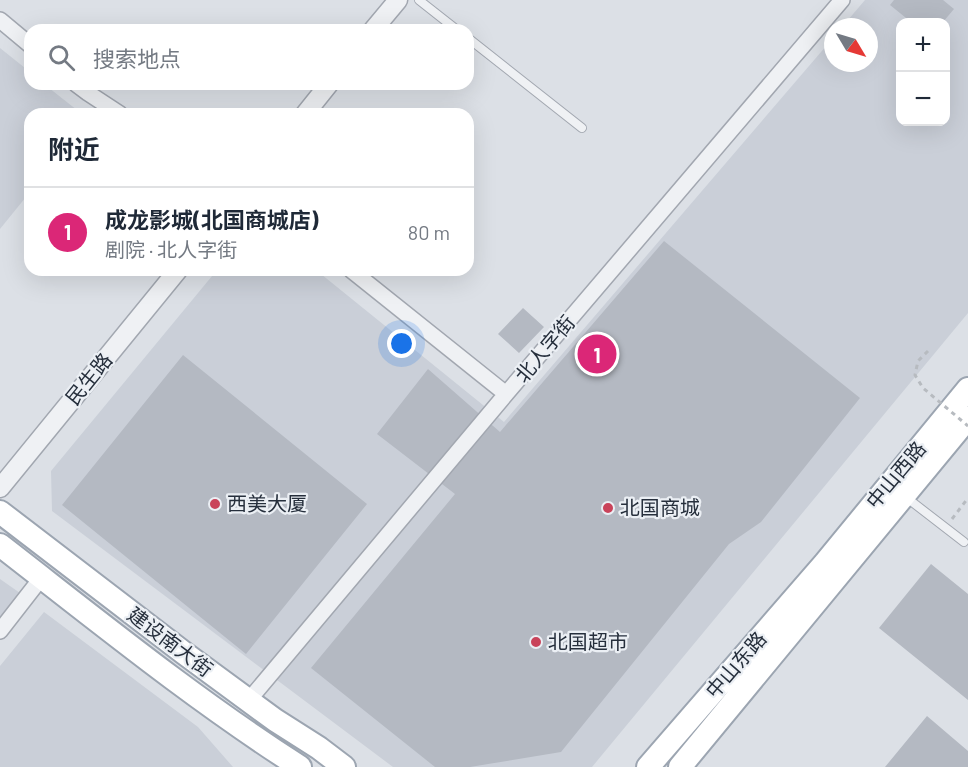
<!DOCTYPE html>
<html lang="zh">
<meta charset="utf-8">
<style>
body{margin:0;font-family:Barlow,"Noto Sans SC",sans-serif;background:#f2f2f3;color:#1f2937}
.controls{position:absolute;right:18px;top:18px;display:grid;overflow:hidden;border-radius:12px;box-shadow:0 6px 24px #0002}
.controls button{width:54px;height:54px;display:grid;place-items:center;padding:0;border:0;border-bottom:2px solid #e0e1e3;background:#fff;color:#1f2937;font:30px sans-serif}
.compass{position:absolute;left:824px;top:18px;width:54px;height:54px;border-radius:50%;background:#fff;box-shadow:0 6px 24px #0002;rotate:128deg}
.you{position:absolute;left:402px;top:344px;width:21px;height:21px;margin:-15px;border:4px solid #fff;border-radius:50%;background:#1a73e8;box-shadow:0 0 0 9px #1a73e833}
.badge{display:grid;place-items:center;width:39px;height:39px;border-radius:50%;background:#db2777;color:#fff;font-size:20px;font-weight:700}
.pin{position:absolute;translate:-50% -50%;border:3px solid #fff;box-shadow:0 2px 6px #0006}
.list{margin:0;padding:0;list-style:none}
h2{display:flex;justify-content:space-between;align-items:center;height:78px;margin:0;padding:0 24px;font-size:26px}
h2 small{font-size:20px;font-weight:400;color:#747a83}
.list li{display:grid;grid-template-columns:39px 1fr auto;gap:18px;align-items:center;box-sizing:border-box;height:90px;padding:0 24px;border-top:2px solid #e0e1e3}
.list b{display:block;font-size:22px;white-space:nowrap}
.list p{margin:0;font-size:20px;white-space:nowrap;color:#747a83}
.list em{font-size:20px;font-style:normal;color:#747a83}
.icon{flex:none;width:33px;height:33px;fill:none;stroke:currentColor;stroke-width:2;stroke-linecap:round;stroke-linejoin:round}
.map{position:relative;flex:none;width:968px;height:767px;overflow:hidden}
.search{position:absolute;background:#fff;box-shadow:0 6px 24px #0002;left:24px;top:24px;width:450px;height:66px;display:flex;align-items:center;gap:15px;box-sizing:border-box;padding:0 21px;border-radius:18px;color:#747a83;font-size:22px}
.panel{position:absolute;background:#fff;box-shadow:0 6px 24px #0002;left:24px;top:108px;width:450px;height:168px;border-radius:18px}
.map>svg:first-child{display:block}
</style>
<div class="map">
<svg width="968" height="767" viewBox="0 0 968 767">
<rect width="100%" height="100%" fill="#dce0e6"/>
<path fill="#cacfd8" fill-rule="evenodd" d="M865,0H968V313L592,767H393L52,511L51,471L217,270H316L504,422L833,38V63H869V27H842ZM900,22H946V122H900Z
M0,48L30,72V84H44L82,114H30V192L0,229Z
M0,579L20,593L0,618Z
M44,612L198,727L233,767H0V666Z"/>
<path fill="#b4b9c2" d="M894,0H943L954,9L943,22H911L890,5Z
M664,241L860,398L761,522L729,544L561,752L470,767H435L311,668L455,494L377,434L428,369L500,432Z
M523,308L544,327L519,353L498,334Z
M183,355L367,504L246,654L62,505Z
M931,564L968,594V700L879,628Z
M927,716L968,751V767H885Z"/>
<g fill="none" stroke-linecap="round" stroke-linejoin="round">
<g stroke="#a2a7b0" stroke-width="10">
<path id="service" d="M419,0L457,30
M468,38L582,128
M907,498L964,542"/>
</g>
<g stroke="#a2a7b0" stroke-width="18">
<path id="minor" d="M0,20L30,45
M76,84L88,93L120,114
M351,270L506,394
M0,631L42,577
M249,700L506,394L842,0"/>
</g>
<g stroke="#a2a7b0" stroke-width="21">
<path id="tertiary" d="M373,30L398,0
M305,114L329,84
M0,488L178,270"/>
</g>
<g stroke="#9ca5b1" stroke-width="26">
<path id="primary" d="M0,512L184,653L275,720L319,748L344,767
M0,545C98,621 195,700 300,767
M648,767L825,563L968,389
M680,767L968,418"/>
</g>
<path stroke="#b7bbc0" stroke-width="3" stroke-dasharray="4.5 4.5" stroke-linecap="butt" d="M952,519L968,498"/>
<use href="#service" stroke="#eff1f4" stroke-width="8"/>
<use href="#minor" stroke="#eff1f4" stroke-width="15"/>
<use href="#tertiary" stroke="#eff1f4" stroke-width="18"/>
<use href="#primary" stroke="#fff" stroke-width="22"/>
<path stroke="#b7bbc0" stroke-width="3" stroke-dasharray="4.5 4.5" stroke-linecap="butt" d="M928,351L918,361L915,375L923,388L968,426"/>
</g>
<g fill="#c9435a" stroke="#ebeff4" stroke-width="2">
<circle cx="215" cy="504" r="6"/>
<circle cx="608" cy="508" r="6"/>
<circle cx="536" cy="642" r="6"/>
</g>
<g text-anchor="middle" stroke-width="4.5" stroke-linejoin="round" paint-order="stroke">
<g font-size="20" fill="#262f3c" stroke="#ebeff4">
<text transform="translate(545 349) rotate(-50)" y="7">北人字街</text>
<text transform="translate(89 379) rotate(-51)" y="7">民生路</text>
<text transform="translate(896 475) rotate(-50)" y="7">中山西路</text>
<text transform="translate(170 642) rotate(37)" y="7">建设南大街</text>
<text transform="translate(736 665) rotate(-49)" y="7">中山东路</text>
</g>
<g font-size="20" fill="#262f3c" stroke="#ebeff4" text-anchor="start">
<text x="227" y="511">西美大厦</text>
<text x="620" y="515">北国商城</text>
<text x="548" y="649">北国超市</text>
</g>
</g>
</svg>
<div class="controls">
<button>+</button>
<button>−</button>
</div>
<svg class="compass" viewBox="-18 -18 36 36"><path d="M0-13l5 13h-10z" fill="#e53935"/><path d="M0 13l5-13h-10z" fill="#747a83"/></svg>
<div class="you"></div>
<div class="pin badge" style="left:597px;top:354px">1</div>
<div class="search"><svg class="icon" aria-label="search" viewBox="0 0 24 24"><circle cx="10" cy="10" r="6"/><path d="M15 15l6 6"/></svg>搜索地点</div>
<section class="panel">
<h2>附近<small></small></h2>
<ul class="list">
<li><span class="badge">1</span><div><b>成龙影城(北国商城店)</b><p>剧院 · 北人字街</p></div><em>80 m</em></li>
</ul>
</section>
</div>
